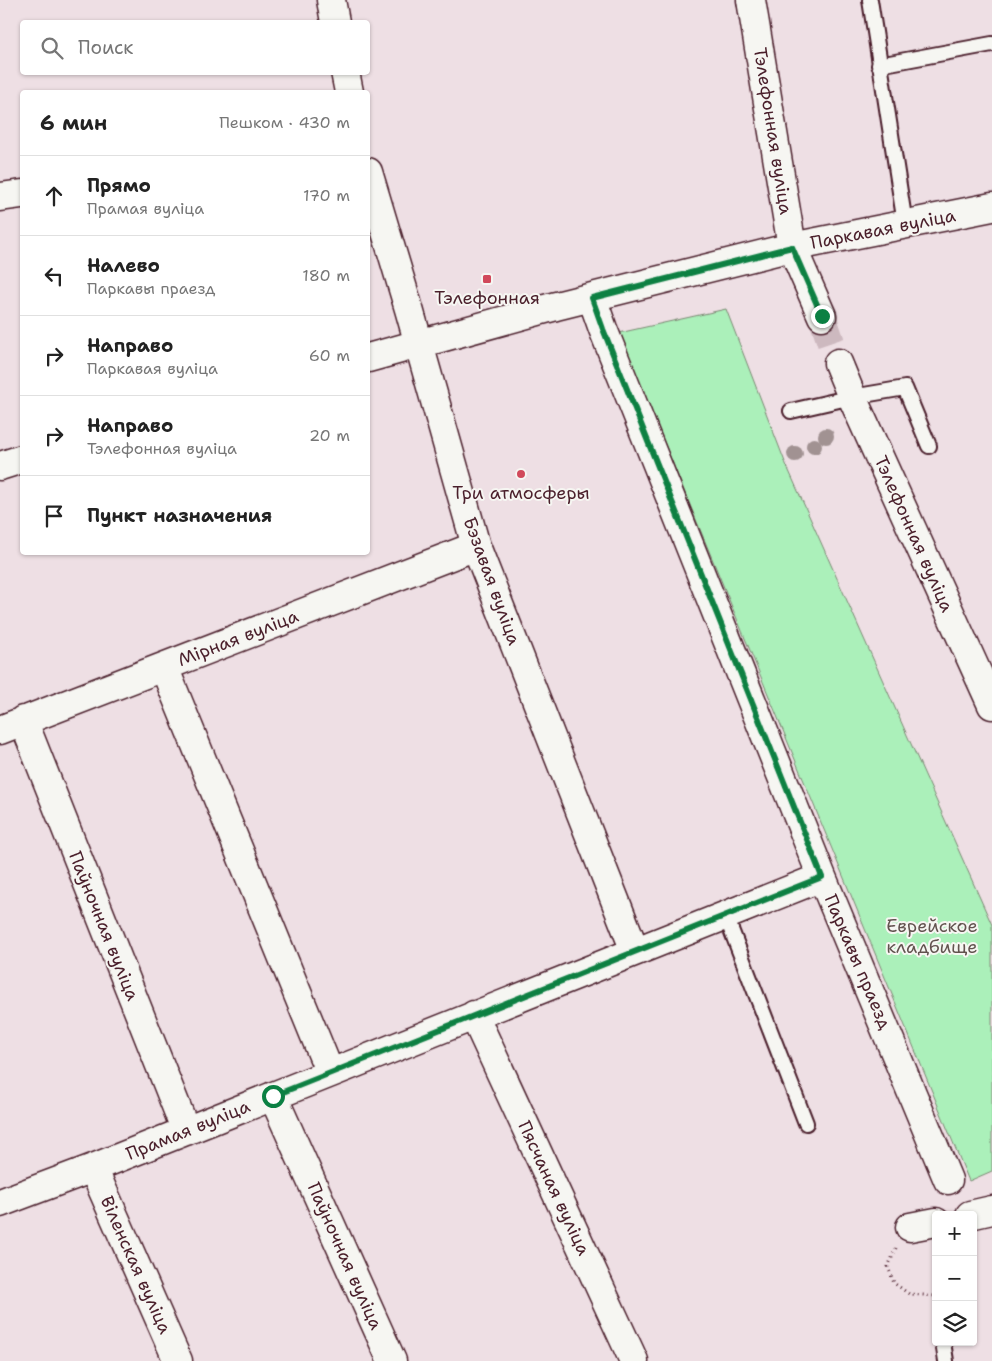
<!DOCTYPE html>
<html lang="ru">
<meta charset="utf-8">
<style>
body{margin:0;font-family:"Shantell Sans",sans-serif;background:#f2f2f2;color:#222}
.controls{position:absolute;right:15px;bottom:15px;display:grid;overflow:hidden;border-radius:5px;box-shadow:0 1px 4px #0004}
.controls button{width:45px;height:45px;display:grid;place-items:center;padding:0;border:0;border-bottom:1px solid #e0e0e0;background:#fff;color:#222;font:25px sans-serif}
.stop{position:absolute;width:15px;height:15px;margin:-11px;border:4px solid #0b8043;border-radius:50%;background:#fff}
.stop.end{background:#0b8043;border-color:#fff;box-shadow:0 1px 5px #0008}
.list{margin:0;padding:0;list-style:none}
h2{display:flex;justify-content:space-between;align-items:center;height:65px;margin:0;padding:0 20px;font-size:21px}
h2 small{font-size:16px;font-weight:400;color:#767676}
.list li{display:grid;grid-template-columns:32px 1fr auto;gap:15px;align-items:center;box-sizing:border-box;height:80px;padding:0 20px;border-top:1px solid #e0e0e0}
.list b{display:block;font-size:19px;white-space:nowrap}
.list p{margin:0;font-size:16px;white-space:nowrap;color:#767676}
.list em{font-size:16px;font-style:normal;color:#767676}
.icon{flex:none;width:28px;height:28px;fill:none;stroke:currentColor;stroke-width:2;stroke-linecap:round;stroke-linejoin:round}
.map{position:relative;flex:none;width:992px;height:1361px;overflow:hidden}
.search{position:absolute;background:#fff;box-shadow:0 1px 4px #0004;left:20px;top:20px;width:350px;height:55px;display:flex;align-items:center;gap:12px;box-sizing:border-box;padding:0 18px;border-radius:5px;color:#767676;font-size:19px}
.panel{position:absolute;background:#fff;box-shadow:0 1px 4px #0004;left:20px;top:90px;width:350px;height:465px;border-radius:5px}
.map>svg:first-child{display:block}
</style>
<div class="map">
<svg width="992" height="1361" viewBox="0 0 992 1361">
<rect width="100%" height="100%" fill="#eedfe4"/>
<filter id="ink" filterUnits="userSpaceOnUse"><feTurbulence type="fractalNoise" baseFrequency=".02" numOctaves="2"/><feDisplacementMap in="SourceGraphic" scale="10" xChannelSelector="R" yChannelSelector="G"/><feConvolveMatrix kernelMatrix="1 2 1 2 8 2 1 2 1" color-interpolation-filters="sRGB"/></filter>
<g filter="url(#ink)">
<path fill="#abf0ba" stroke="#7a8872" d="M726,309L785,462L992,925V1171L969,1181L619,333Z"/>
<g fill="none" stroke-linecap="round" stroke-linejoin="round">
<path stroke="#cdb9bf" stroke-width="28" stroke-dasharray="28 14" stroke-linecap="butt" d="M822,316L838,363"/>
<g stroke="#4a1f2b" stroke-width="18">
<path id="lane" d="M870,0L905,224
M879,65L992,44
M791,411L852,397L905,388L929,446
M725,914L806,1123
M943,1342L946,1361"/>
</g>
<g stroke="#4a1f2b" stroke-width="31">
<path id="street" d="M331,0L335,22
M345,72L349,92
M368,172L409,309L476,546L635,951
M0,197L22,194
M792,247L822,316
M592,298L603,329L822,877L948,1180
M838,363L852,397L992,705
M164,667L330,1073
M23,720L186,1131
M0,730L476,546
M474,1015L634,1361
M273,1096L392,1361
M93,1168L178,1361
M0,1203L93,1168L822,877
M970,1215L992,1210
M910,1227L936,1222"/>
</g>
<g stroke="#4a1f2b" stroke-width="31">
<path id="secondary" d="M751,0L792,247
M368,358L556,306L792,247L992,207
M0,466L22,459"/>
</g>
<path stroke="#4a1f2b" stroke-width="3" stroke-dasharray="1 4" stroke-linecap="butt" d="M896,1248L888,1267L894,1283L909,1294L936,1296"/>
<use href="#lane" stroke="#f6f6f2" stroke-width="14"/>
<use href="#street" stroke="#f6f6f2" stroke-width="28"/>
<use href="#secondary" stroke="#f6f6f2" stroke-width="28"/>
</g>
<g fill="#a19292">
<circle cx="826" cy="436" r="8"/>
<circle cx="814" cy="446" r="8"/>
<circle cx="795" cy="454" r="8"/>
</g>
</g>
<g fill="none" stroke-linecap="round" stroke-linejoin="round" filter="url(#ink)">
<path stroke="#0b8043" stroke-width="6" d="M273,1096L822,877L603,329L592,298L792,247L822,316"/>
</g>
<g fill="#d1495b" stroke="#f6f6f2" stroke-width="2">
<rect x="482" y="274" width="10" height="10" rx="2.5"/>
<circle cx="521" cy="474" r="5"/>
</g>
<g text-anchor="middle" stroke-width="4" stroke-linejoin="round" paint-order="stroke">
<g font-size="18" fill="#4a1f2b" stroke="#f6f6f2">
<text transform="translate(773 131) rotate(81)" y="6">Тэлефонная вуліца</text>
<text transform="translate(883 229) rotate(-11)" y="6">Паркавая вуліца</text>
<text transform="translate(914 534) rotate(66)" y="6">Тэлефонная вуліца</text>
<text transform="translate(492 581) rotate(70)" y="6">Бэзавая вуліца</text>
<text transform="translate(238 638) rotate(-21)" y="6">Мірная вуліца</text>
<text transform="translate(104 926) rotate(68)" y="6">Паўночная вуліца</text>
<text transform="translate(858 962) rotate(67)" y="6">Паркавы праезд</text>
<text transform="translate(188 1130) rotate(-22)" y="6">Прамая вуліца</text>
<text transform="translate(554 1188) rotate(65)" y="6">Пясчаная вуліца</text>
<text transform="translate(345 1256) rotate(66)" y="6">Паўночная вуліца</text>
<text transform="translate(136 1265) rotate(66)" y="6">Віленская вуліца</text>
</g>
<g font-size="18" fill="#4a1f2b" stroke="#f6f6f2">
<text x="487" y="304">Тэлефонная</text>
<text x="521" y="499">Три атмосферы</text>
</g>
<g font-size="18" fill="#62534f" stroke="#f6f6f2">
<text x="932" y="932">Еврейское<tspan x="932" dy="21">кладбище</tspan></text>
</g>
</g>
</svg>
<div class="controls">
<button>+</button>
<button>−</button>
<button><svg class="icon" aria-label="layers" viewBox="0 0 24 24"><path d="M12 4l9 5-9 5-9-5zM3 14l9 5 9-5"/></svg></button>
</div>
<div class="stop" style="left:273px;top:1096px"></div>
<div class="stop end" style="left:822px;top:316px"></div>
<div class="search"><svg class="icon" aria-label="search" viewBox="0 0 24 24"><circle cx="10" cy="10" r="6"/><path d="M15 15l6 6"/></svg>Поиск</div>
<section class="panel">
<h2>6 мин<small>Пешком · 430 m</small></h2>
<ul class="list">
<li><svg class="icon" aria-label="ahead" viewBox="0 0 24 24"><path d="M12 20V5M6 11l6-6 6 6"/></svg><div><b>Прямо</b><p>Прамая вуліца</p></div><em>170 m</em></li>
<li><svg class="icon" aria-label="left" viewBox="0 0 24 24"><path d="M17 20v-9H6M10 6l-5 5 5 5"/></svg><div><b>Налево</b><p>Паркавы праезд</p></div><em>180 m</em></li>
<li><svg class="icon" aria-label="right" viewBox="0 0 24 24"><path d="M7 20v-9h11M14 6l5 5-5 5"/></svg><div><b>Направо</b><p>Паркавая вуліца</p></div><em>60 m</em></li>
<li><svg class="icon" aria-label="right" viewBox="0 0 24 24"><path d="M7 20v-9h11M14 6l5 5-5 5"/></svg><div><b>Направо</b><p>Тэлефонная вуліца</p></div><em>20 m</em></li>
<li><svg class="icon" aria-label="arrive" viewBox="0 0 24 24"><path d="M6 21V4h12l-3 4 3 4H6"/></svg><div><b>Пункт назначения</b></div></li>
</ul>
</section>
</div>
